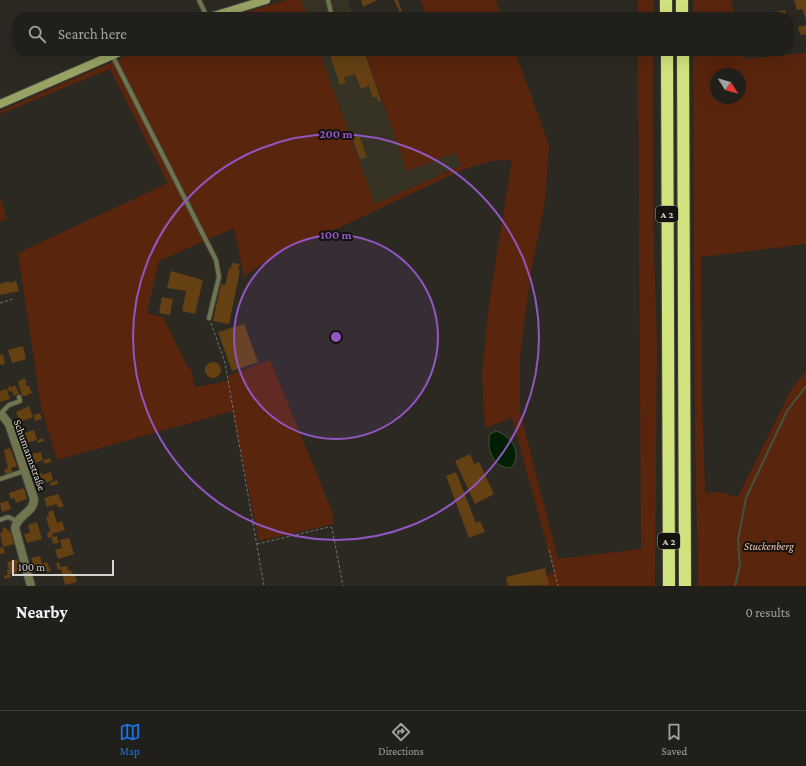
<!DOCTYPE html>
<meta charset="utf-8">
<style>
body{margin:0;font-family:"Crimson Pro",serif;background:#2d2c26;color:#f1f3f6}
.compass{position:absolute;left:710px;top:68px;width:36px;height:36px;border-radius:50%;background:#201f19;box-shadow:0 4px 16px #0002;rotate:127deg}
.scale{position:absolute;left:12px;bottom:10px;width:102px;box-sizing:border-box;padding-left:4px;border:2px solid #d5d3ce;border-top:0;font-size:11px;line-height:14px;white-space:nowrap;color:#d5d3ce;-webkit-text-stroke:3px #13120e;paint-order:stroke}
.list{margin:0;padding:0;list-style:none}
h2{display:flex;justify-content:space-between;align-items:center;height:52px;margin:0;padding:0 16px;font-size:17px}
h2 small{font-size:13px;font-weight:400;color:#a2a2a2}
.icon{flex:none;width:22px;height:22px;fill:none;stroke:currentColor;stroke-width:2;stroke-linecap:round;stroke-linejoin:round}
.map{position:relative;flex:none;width:806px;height:586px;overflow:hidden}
.search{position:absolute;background:#201f19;box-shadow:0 4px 16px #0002;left:12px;right:12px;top:12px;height:44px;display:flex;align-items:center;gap:10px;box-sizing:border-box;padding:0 14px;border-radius:16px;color:#a2a2a2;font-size:15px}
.sheet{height:124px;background:#201f19}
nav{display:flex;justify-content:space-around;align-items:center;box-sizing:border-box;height:56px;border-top:1px solid #3d3d38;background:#201f19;font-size:11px;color:#a2a2a2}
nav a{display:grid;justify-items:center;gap:2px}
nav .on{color:#1a73e8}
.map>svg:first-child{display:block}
</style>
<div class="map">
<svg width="806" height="586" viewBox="0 0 806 586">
<rect width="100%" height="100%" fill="#2b2921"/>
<path fill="#363224" d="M301,0H348L353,17H307Z
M319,51H365L407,171L455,152L462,165L374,204Z"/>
<path fill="#5a250d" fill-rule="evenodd" d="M287,0H301L307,17H230Z
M420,0H496L502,17H428Z
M638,0H654V17H638Z
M693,0H731L735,17H693Z
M137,51H319L375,204L462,165L455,153L407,171L365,51H515L549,145L545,201L531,272L520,357V412L558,559L641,549L638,51H653V214L657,342L655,586H541V581L554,571L512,418L485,428L482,373L489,303L512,160L492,161L464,169L332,231L280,251L244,277L234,228L159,261L147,313L163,317L188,368L191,369L195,387L228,381V376L270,360L332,511L334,524L259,541L233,411L57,460L41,407L18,253L168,183L110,69L0,114V111Z
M693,51H743L746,59L806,53V244L701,257L702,390L705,493L720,492L738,497L792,388L806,371V586H698L695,430ZM716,74H740V98H716Z
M0,197L7,219L0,222Z"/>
<path fill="#001e00" stroke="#40543e" d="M496,431C512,436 523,454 511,468C493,468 486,449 490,434Z"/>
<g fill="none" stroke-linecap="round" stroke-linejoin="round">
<path stroke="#40543e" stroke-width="2" d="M735,586L740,565L738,540L746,498L787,411L806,386"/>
</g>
<path fill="#644013" d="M361,0H377L363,7Z
M394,0H398L402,12L400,13Z
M794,0H806V19L802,9L797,10Z
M785,10L786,17H772L771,13Z
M349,11L351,17H340L339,14Z
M806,25V34L800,35L798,27Z
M341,51H364L381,101L378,102L377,97L373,98L369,86L361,89L355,74L344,77L346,83L340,85L330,55Z
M359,135L367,157L360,159L352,138Z
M232,263L240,264L238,270L240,271L229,324L213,321L221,284L225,285L229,268L231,269Z
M171,271L203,280L195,314L182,311L186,291L167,288Z
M9,281V283L16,281L19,291L0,295V284Z
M162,297L173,299L170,315L159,313Z
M244,324L258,362L232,371L218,332Z
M23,346L26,359L12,363L8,350Z
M3,354L5,364L0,365V355Z
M205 370a8 8 0 1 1 16 0a8 8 0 1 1-16 0Z
M24,378L27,382L25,384L27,386H29L32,393L26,396H22L18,382Z
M15,385L19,393L14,396L12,391L9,392L8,387L11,386V388Z
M7,389L10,399L0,402V391Z
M29,406L33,417L20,422L16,412Z
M40,413L42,419L35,421L34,415Z
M34,430L37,440L43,438L44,441L38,443L37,440L26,443L24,433Z
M10,448L17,466L11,468L13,473L6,475L4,470L8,468L4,450Z
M41,452L43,460L50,458L51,462L45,464L43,460L33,464L30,454Z
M470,454L474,464L479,462L494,494L475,504L455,461Z
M51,472L53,480L40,485L37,474L41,473L42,475Z
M456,472L476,523L480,521L485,532L469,538L446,476Z
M57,480L58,484L51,486L50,483Z
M24,488L27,499L16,503L14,498L11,499L9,493Z
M58,494L64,506L58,508L57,504L47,507L44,498Z
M8,501L11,509L2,512L0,503Z
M53,510L57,523L62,521L65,530L52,534V537L57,536L59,543L53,544L51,537L48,538L47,533L50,531L46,517L49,516L48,512Z
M37,522L42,539L27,543L24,534L30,533L28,525Z
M5,527L8,531L10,530L14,544L3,547L5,553L0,554V548L3,547L0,533L3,532L2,529Z
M69,538L74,554L58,559L55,550L62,548L60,540Z
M40,556L42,564L47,562L51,571L45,572L44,568L35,571L31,558Z
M17,559L21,572L10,574L11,577L5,579L4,576L8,575L7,570H9L7,562Z
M59,562L60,567L67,566L68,571L71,570L72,574L74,573L77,582L65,585L61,569L58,570L56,563Z
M545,568L549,585L508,586L506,577Z"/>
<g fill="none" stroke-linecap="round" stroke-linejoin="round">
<g stroke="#46443d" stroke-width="6">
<path id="service" d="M199,0L207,17
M328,0L332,17
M112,55L216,260L219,277L209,318
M0,414L9,405L20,401L19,397
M0,479L24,471
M0,520L8,517L17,521"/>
</g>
<g stroke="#46443d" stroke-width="10">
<path id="minor" d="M2,415L9,424L34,499C34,513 18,514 15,528L31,586"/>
</g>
<g stroke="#46443d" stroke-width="10">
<path id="secondary" d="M210,17L266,0
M0,104L122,51"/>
</g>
<g stroke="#46443d" stroke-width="14">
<path id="motorway" d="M666,0V17
M682,0V17
M667,51L669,586
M683,51L685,586"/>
</g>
<path stroke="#74726b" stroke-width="1" stroke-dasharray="3 2" stroke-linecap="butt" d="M0,303L13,299
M211,323L225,363L264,586
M257,544L329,527L332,528L343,586
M549,550L558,586"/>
<use href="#service" stroke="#6f764f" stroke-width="4"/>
<use href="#minor" stroke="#6f764f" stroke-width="8"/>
<use href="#secondary" stroke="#97a263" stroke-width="8"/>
<use href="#motorway" stroke="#d1e37d" stroke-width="12"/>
</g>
<circle cx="336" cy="337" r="102" fill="#9256c3" fill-opacity=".12"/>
<g fill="none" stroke="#9256c3" stroke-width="2">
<circle cx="336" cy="337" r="102"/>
<circle cx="336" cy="337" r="203"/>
</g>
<g text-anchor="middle" stroke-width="4" stroke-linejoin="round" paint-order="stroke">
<g fill="#13120e" stroke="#9b9994" stroke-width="1">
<rect x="656" y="206" width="22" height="16" rx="3"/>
<rect x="658" y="533" width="22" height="16" rx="3"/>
</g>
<g font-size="10" font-weight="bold" fill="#d5d3ce">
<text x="667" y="218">A 2</text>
<text x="669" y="545">A 2</text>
</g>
<g font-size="11" fill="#d5d3ce" stroke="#13120e">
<text transform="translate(30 455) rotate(70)" y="4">Schumannstraße</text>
</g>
<g font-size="11" font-style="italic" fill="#f4c3af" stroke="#13120e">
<text x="769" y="550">Stuckenberg</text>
</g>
</g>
<circle cx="336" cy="337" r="6" fill="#9256c3" stroke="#13120e" stroke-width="2"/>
<g font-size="12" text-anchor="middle" font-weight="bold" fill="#9256c3" stroke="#13120e" stroke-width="4" stroke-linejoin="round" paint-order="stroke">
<text x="336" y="138">200 m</text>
<text x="336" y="239">100 m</text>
</g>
</svg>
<svg class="compass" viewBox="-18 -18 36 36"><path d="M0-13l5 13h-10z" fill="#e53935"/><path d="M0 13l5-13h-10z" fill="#a2a2a2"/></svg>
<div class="scale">100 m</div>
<div class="search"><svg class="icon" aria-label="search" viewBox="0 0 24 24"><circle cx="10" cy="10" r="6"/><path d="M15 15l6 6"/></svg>Search here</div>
</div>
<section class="sheet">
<h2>Nearby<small>0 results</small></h2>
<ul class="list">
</ul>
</section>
<nav>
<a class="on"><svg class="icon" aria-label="map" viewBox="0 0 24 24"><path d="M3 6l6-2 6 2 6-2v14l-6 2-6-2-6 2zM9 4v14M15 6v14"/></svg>Map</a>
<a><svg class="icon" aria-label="directions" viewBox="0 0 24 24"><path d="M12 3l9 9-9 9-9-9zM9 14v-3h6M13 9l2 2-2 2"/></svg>Directions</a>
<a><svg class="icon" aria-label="saved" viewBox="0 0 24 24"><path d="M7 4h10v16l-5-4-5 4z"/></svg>Saved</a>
</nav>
